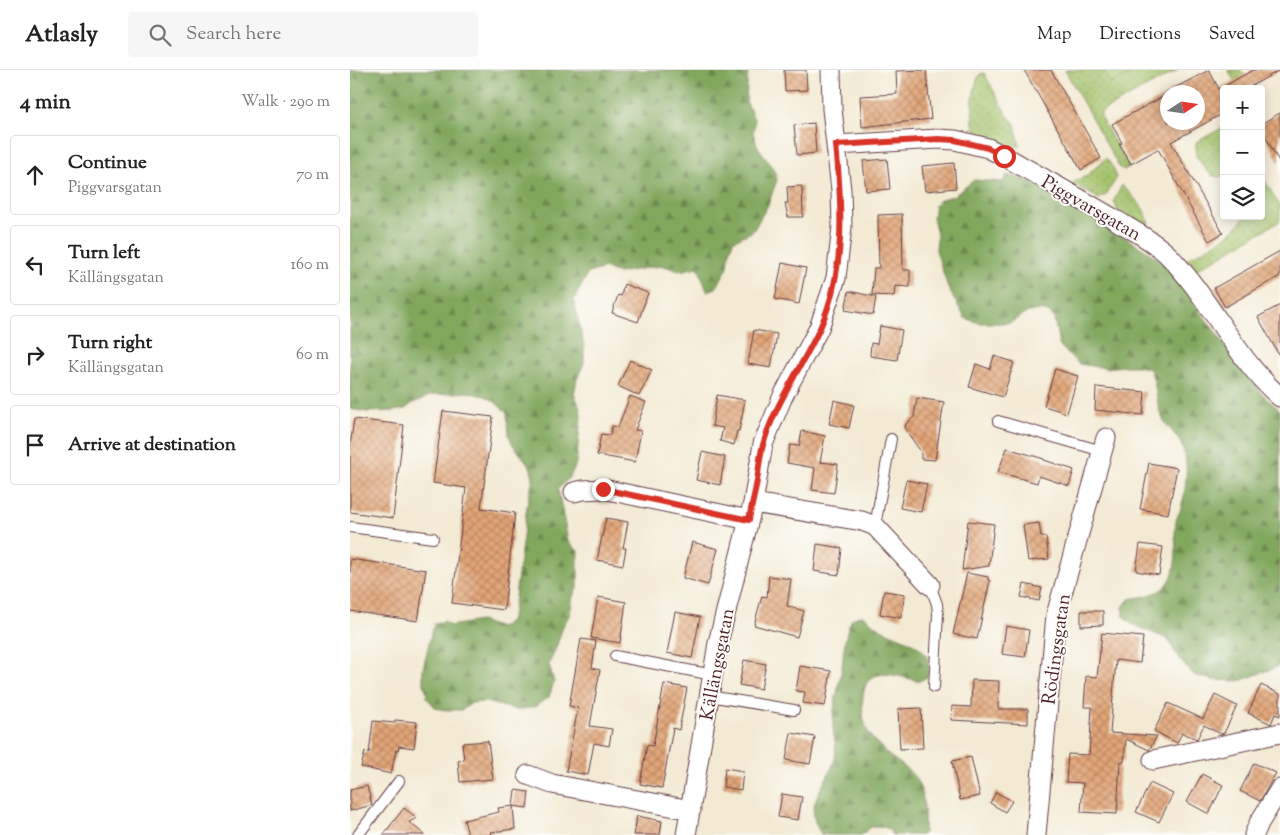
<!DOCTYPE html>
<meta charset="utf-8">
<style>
body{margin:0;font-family:"Sorts Mill Goudy",serif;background:#f6f6f6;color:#222}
.controls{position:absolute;right:15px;top:15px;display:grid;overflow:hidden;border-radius:5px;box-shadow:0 2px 12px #0003}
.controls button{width:45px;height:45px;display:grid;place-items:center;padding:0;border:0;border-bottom:1px solid #e0e0e0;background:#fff;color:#222;font:25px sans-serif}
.compass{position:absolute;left:810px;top:15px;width:45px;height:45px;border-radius:50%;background:#fff;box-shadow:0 2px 12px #0003;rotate:78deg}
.stop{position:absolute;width:15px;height:15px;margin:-11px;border:4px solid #d93025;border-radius:50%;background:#fff}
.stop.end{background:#d93025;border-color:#fff;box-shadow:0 1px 5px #0008}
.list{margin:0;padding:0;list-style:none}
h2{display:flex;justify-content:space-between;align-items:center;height:65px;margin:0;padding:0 20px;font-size:21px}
h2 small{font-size:16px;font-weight:400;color:#767676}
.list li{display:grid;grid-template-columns:32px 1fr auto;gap:15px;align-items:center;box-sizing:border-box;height:80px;margin:0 10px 10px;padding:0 10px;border:1px solid #e0e0e0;border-radius:5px}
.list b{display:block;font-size:19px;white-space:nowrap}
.list p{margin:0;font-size:16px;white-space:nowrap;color:#767676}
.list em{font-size:16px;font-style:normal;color:#767676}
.icon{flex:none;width:28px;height:28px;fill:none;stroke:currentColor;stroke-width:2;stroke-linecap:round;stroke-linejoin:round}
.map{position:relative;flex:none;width:930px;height:765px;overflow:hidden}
header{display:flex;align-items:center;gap:30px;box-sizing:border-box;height:70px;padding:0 25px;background:#fff;border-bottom:1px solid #e0e0e0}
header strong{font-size:24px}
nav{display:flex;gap:28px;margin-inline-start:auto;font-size:18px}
.search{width:350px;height:45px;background:#f6f6f6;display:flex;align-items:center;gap:12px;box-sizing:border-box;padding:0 18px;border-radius:5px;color:#767676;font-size:19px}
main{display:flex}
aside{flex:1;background:#fff}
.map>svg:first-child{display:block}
</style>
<header>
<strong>Atlasly</strong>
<div class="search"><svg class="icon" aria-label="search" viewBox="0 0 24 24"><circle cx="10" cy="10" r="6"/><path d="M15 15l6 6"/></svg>Search here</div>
<nav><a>Map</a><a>Directions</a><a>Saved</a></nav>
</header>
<main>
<aside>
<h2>4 min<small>Walk · 290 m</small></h2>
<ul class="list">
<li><svg class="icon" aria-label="ahead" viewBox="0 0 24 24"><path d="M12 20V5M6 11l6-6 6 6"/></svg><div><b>Continue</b><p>Piggvarsgatan</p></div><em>70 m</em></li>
<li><svg class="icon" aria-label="left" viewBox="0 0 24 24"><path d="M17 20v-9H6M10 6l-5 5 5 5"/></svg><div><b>Turn left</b><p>Källängsgatan</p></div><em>160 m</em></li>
<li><svg class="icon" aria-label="right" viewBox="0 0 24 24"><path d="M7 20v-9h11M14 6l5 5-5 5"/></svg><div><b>Turn right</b><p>Källängsgatan</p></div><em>60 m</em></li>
<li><svg class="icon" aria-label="arrive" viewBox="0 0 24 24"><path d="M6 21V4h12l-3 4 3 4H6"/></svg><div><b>Arrive at destination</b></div></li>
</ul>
</aside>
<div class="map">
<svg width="930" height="765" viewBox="0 0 930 765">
<defs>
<pattern id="grass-dots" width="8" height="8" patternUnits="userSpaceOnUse" patternTransform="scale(1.25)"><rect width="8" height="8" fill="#a2c169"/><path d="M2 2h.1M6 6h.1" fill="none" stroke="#8da55b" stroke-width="1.8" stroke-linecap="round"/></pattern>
<pattern id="forest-firs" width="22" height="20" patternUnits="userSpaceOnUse" patternTransform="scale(1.25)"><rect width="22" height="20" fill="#81a75d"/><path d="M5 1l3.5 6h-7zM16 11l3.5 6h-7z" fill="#6c874d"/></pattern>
<pattern id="building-cross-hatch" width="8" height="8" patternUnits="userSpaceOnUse" patternTransform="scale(1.25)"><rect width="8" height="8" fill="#e2a678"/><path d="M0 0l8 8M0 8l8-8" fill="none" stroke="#b98763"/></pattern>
</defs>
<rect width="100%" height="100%" fill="#fdfcf7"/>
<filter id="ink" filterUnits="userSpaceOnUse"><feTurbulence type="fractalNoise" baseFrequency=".02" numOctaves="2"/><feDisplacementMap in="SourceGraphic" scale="10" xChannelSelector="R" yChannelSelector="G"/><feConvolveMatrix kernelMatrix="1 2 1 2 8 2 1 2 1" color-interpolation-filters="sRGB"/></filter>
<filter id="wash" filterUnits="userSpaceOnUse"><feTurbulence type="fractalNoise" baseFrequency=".0096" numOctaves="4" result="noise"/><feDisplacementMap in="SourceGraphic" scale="20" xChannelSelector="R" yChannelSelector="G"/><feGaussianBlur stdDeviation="1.12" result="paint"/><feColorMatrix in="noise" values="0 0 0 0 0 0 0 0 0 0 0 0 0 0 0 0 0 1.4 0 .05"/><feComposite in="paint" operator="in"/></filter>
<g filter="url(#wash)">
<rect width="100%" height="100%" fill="#f3ead4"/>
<path fill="url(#grass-dots)" stroke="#76704a" d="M715,0H828L751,42V48L779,97L774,100L769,97Z
M878,0H891L902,19H889Z
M634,3L657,45L665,54L670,76H661L624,59C621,45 622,16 630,4Z
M874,57V106L868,107L861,105L857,101L846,86V72Z
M756,88L764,99L766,109L756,125L749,129L722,113L736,106Z
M911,104L930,136V151L844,201L835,190C856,178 882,167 895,146H911Z
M772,115C781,126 801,141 798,157L767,140L764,130Z"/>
<path fill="url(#forest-firs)" stroke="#666344" d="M0,0H398L396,31L405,51L403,63L408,77L424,99L427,110L418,135L403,161L383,171L379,185L378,197L366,218L357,221L348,197L329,201L314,196L301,197L269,203L255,198L238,203L224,230L234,276V293L227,309L224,324C234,344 231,345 229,366C226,392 229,400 208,419L218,471L228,481V517L223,526L220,544L213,556L206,578L199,594L204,612L199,627L184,637L168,640L135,632L122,633L112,640H96L86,638L76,627L77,623L73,611V599L81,564L85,553L95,551L100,556L130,551L150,558L160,551L163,542L177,436L183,407L180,396L163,375L159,366L157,343L144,331L135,326L117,322L82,325L63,333L55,339L44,341L17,342L0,339Z
M657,105L682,112L760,158L809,189L823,205L899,307L916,328L930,340V596L889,611L863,610L844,605L830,590L817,569L782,554L773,546V537L779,529C812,524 824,519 826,483C826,472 824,463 826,452C826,447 830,443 831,438C835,424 837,407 836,393C835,385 832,374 828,368C821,360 814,353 810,343C806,328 806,313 800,299L788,296H773L756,298L729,294L709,275L704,247L698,242L689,240L678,242L660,253H629L615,248L598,218L586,180L587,164L583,147L585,135L591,129L604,126L624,110L653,112Z
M512,545C519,549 524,555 531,559C551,569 588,576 577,607L569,611C550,607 519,594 514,621C511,634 512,653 520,665C522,670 527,673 531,676C533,679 535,683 538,685C550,694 561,699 568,713C576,728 574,747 574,763L571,765H542L539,759L533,757H521L511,765H472C450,736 477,716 485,688C487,677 483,665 483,654C483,635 489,616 492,597C494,580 494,565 502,549Z"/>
<path fill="#a2c169" stroke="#76704a" d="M753,0H786L761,14Z"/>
<g id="blocks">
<path fill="url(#building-cross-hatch)" d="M434,0H456L457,20L435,21Z
M576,0L581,49L512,57L510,26L547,24L546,1Z
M674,0H701L751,88L731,100Z
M859,0L869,19L903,0H930L896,19H874V43L821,72L873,163L859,171L808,79L781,94L769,74L772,73L762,54L818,24V52H848V22H817Z
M930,43V93L911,59V54Z
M464,53L466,83L447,85L444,55Z
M537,89L540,119L516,121L513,91Z
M604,93L606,118L575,121L572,96Z
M452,116L453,147H438L435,133H438L437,117Z
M552,144L553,200H560V217L545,216L544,226L522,225L524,198H529L528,145Z
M930,181V206L875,237L864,218Z
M432,193L456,198L449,234L425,229Z
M274,214L298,223L288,252L262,243L268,225L271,226Z
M499,221L526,227L523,245L495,240Z
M930,235V287L908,247Z
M530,256L552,260L547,290L520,286L521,273L527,274Z
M404,260L427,264L421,298L398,294Z
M644,286L664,292L653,327L619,317L626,294L640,299Z
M280,290L302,300L289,326L268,316Z
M705,299L728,306L717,343L694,336Z
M746,317L795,322L793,345L745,340Z
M367,325L395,330L389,361H387L384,375L370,371L373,358L362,356Z
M280,326L296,332L285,360L291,361L285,392L247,385L251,364L260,365L262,356L268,357Z
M567,328L594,332L585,390L571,389V382L555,359L556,354L564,347Z
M484,330L504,335L499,358L479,354Z
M93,341L143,347L131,438L165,443L154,540L102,533L116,418L83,413Z
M4,349L54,355L43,448L0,442V377Z
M452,361L475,366L470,392L488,394L484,423L462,420L465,398L437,393L440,375L449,376Z
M657,378L694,389V390L724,400L719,416L689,406L687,413L648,402Z
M352,382L375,387L370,415L346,410Z
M799,393L827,398L818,444L790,439Z
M556,410L577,414L571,442L550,438Z
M256,448L278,452L273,478H276L273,495L247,490Z
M618,451L644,454L639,496L612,500Z
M689,453L691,467H696L699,489L678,491L673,455Z
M342,472L368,479L358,515L333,508Z
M467,474L492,478L489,505L464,501Z
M790,474L813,477L809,505L786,501Z
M0,489L76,500L68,551L0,541Z
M617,503L638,507V510L640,511L627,569L603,564Z
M419,506L441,509L437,536L454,541L447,567L404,555L412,526L417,527Z
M674,514L692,518L689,531L671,527Z
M534,521L555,524L551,548L530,544Z
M248,527L276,532L270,573L241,568Z
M731,541H753V555L731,556Z
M325,542L350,547L342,588L317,583Z
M656,556L679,560L675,587L652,584Z
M752,563L793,567L790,593L766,590L760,663L807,666L799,680L776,669L774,692H770L767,744L731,742L733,713L716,712L718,684L739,685L742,637H734L736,606L747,607Z
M231,569L246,571L242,598L250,600L240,656L262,659L259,676L244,673L238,705L216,701L228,638L219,636Z
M394,590L416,594L411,619L389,615Z
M450,596L481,601L475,636L453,633L455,622L446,621Z
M622,610L649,611L648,639H678V654L601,650L602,636L621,637Z
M314,614L337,618L329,660L323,658L312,718L290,714L297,675L303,676Z
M911,615L930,624V646L925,644L921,654L898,643Z
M865,625L887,636L874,663L871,664L854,655L847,669L832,663L827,673L804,661L818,633L853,649Z
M571,638L573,678L550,679L548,639Z
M45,650L67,652L64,678L49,676L48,681L46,680L41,704L11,697L15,682L19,683L23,651L45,653Z
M441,663L465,667L460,694L436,690Z
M138,671L143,709L110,712L108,691L114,690L112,673Z
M621,687L630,726L610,730L602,691Z
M904,693L926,703L910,731L890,721Z
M375,698L393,701L391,720L373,717Z
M852,704L873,715L859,744L837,732Z
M800,713L823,724L809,752L786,742Z
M17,716L22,735L0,741V720Z
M165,720L179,722L177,738L163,736Z
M646,722L662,731L655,742L640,733Z
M432,724L452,727L448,750L428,747Z
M163,736L165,759L141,762L142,765H118L114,750L149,742L148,738Z
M54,738L67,748L59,752L75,765H33Z
M287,746L312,751L310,765H284Z"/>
</g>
</g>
<g filter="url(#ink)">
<use href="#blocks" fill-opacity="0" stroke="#633d44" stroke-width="1"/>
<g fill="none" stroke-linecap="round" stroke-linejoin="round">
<g stroke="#633d44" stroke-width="12">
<path id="service" d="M648,351L752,381
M525,456L541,369
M0,457L83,468
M580,515L587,534L588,544L584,617
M265,586L363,605
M359,626L444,640
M8,765L49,711"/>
</g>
<g stroke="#633d44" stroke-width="21">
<path id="minor" d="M486,75L588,69L605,70L638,78L654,86C692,108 731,129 769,152C786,162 803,171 817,184C860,227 884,287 930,327
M224,422L233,420L253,419L399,450
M403,433L512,451L525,456L580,515
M803,690L930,663
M178,705L202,714L341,740
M336,765L368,573L403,433L413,374L433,326L469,258L486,208L492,157L491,120L482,39L481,0
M686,765L706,545L756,368
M904,765L909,753L930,719"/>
</g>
<use href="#service" stroke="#fff" stroke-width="10"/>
<use href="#minor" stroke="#fff" stroke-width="19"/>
</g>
</g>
<g fill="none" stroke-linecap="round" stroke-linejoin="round" filter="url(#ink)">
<path stroke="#d93025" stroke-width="6" d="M253,419L399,450C401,438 404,427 406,416C409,402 409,388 413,375C425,333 452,297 470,258C496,200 492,137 486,75L588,69L605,70L638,78L654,86"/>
</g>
<g text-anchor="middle" stroke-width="4" stroke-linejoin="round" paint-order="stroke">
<g font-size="19" fill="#4a1f2b" stroke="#fdfcf7">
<text transform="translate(742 137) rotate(30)" y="7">Piggvarsgatan</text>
<text transform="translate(705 579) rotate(-82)" y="7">Rödingsgatan</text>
<text transform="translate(366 594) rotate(-79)" y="7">Källängsgatan</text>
</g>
</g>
</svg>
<div class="controls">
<button>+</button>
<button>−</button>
<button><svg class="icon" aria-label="layers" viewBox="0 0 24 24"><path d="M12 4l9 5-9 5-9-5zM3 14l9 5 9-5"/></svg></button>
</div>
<svg class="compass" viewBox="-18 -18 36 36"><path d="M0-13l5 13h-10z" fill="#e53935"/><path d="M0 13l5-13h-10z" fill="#767676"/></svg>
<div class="stop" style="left:654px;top:86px"></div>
<div class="stop end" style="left:253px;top:419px"></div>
</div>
</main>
